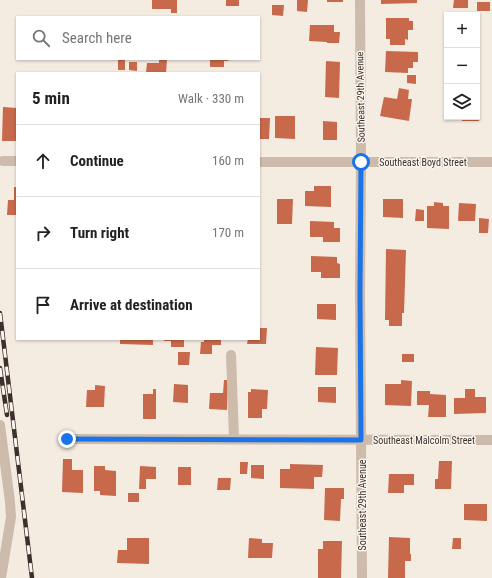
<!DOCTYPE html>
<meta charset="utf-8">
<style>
body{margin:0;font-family:"Roboto Condensed",sans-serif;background:#f2f2f2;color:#222}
.controls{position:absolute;right:12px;top:12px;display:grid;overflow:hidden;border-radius:0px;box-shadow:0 1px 3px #0004}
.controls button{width:36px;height:36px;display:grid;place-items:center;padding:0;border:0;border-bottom:1px solid #e0e0e0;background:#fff;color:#222;font:20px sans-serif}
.stop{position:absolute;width:12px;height:12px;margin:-9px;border:3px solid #1a73e8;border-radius:50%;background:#fff}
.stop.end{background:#1a73e8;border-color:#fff;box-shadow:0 1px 4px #0008}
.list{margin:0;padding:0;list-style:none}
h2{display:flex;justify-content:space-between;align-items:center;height:52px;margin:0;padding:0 16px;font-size:17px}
h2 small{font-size:13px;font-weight:400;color:#767676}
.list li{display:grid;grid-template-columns:26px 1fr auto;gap:12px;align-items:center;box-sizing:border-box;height:72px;padding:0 16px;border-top:1px solid #e0e0e0}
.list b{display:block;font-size:15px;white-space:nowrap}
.list em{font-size:13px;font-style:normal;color:#767676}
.icon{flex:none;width:22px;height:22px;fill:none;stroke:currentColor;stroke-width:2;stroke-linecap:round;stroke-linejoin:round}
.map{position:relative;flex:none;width:492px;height:578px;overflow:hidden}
.search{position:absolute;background:#fff;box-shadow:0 1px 3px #0004;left:16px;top:16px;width:244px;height:44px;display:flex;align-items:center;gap:10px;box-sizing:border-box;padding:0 14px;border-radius:0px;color:#767676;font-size:15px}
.panel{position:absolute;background:#fff;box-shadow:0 1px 3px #0004;left:16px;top:72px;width:244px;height:268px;border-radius:0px}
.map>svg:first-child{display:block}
</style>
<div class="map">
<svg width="492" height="578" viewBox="0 0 492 578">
<rect width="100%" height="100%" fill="#f4ebe1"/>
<path fill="#c8694b" d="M152,0H177V13H171V9H152Z
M226,0H239V6H226Z
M297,0H308L307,12L297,11Z
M327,0H343V2H327Z
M381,0H417V3L381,4Z
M454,0H468V8H453Z
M477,2H490V11H477Z
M272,5H284L283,16L272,15Z
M386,18H409V21H413V30H408V40L405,39V45H390V39H386Z
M310,25H334V32H340L339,43H327V42L309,41Z
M386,51L418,52V62H413V68H408V73L385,72Z
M118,59H125V70H118Z
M210,59H229L228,61H224V67H210Z
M159,60H167L166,73H146L147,63H159Z
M326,61L340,62L339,98L325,97Z
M129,62H137V71L129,70Z
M407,75H416V84L407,83Z
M399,88L409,90L408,99H412L409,121L380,116L384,97L397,99Z
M477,103H480L479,121H462V117H477Z
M3,107L17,108V141H2Z
M275,116H295V139L275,138Z
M259,118H270L269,139H259Z
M323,121L337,122V140H323Z
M314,186H331V207L305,206V191H314Z
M14,187H17V215H7L8,200H14Z
M277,199H293L292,224H277Z
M383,199H403V218L383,217Z
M434,202L443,203V206H449V229L427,228V206H434Z
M459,203L476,204L475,221H458Z
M416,209L424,210V221H415Z
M479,218L489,219L488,233H479Z
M310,221L334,222V228H340V242H323V237H310Z
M386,249L406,250L404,313H402V326H389V320H385Z
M311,256L337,257V263L340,264V278H321V272H311Z
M317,304H336V320L317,319Z
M259,328H267L266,344H247L248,339H259Z
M120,339H153V345L120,344Z
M164,339H184V347H171V341H164Z
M204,339H221V345H212V354H200L201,342H204Z
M316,347L338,348L337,375H315Z
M178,352H190L189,365H178Z
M402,354H414V362H402Z
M224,380H228L227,410L209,409L210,393H223Z
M401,380L412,381L411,406L385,405V384H401Z
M174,384L188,385V403L173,402Z
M95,385L105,386L104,407H86L87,390H95Z
M318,387H336V403L318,402Z
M153,389H156V419H143V394H153Z
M251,389L268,390L267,409H262V418H248V392H251Z
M465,389H475V397H486V413L454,414V398H465Z
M417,391H430V394L446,395V417H428L429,405H417Z
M63,459H72V470H83V493L62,492Z
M439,461H452L451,489H435V479H438Z
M240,462H248L247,474H240Z
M290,464L323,465L322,477H314V489L280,488V469H290Z
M251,465H264V479L251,478Z
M94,466H105V470L116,471V496L100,495V491H94Z
M140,466L156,467V479H146V489H139Z
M178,467H191V485H178Z
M389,474H414V485H404V493H388Z
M218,478H231L230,490H217Z
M325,488H344V499H341L340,521L324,520Z
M128,493H139V502H128Z
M464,504H487V521L464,520Z
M389,537L410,538V554H411V561H405V578H388Z
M127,538H149V564L117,563L118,550H127Z
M249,538L262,539V543H273L272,558H248Z
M453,538H461V549H452Z
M323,541H342L341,578H318V549H323Z"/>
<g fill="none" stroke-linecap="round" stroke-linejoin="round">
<path stroke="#cdbbac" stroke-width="10" d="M360,0L361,162L360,294L362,578
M3,161H17
M259,162H492
M231,355L234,439
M0,425L10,502L11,517L1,578
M67,439L492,440"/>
<g stroke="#3b302b" stroke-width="4.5">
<path id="rail" d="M0,313L32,578
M0,368L7,415"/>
</g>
<use href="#rail" stroke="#fbf5ee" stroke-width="3" stroke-dasharray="9" stroke-linecap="butt"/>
</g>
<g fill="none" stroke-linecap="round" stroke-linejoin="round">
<path stroke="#1a73e8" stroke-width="5" d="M67,439L361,440L360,294L361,162"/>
</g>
<g text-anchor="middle" stroke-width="3" stroke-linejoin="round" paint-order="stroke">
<g font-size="10" fill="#3b302b" stroke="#fbf5ee">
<text transform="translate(360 97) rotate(-91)" y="4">Southeast 29th Avenue</text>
<text x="423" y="166">Southeast Boyd Street</text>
<text x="424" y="444">Southeast Malcolm Street</text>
<text transform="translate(362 505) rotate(-90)" y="4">Southeast 29th Avenue</text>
</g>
</g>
</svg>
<div class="controls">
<button>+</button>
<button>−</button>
<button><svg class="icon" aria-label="layers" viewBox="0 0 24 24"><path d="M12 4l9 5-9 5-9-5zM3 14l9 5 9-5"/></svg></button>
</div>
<div class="stop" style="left:361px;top:162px"></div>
<div class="stop end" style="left:67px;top:439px"></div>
<div class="search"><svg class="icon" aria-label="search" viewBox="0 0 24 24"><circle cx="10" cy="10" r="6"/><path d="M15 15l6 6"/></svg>Search here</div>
<section class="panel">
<h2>5 min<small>Walk · 330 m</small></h2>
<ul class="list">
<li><svg class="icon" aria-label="ahead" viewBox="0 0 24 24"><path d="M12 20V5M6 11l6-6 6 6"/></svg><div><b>Continue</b></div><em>160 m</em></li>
<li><svg class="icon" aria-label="right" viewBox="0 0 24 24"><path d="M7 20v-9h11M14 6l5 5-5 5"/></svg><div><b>Turn right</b></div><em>170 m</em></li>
<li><svg class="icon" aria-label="arrive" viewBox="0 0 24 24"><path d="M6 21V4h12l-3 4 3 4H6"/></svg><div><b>Arrive at destination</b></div></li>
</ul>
</section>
</div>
